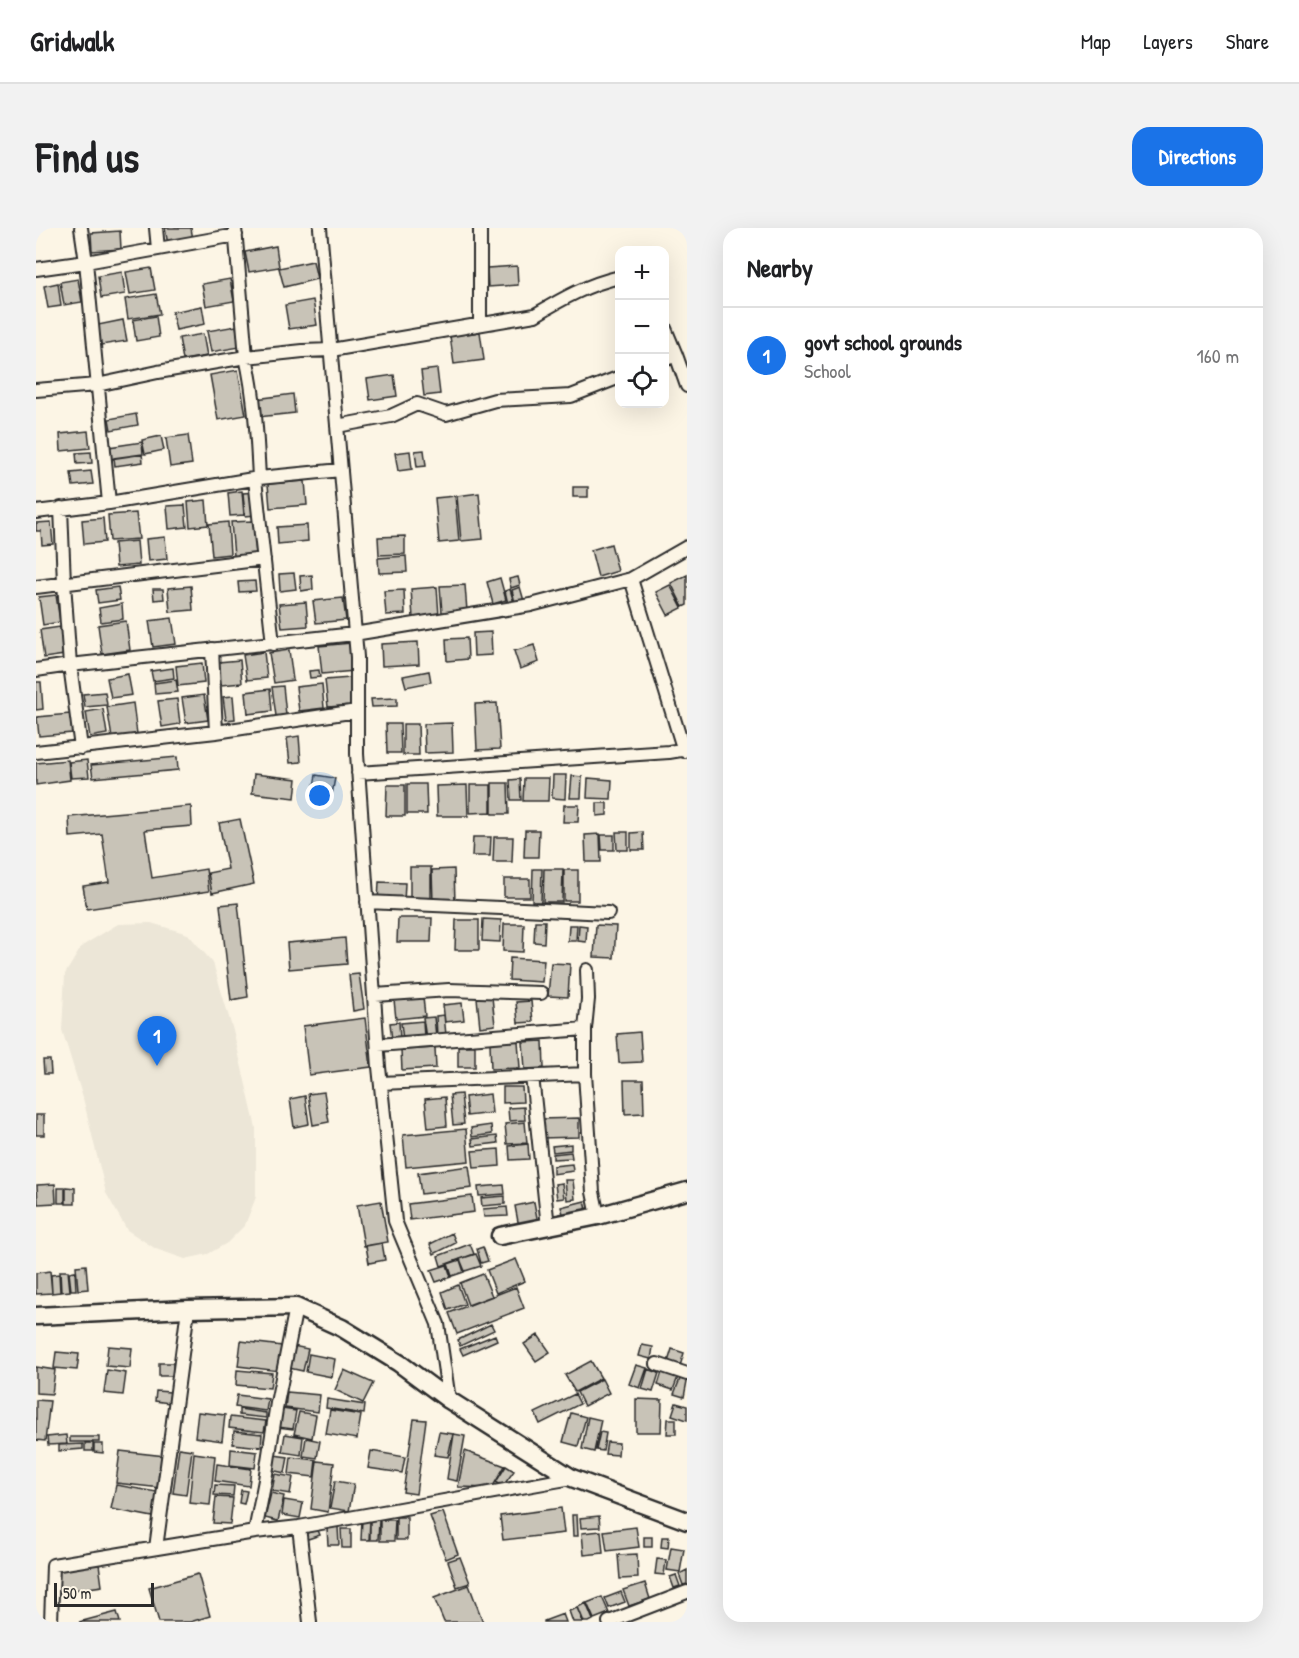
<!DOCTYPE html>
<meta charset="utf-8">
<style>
body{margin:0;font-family:"Patrick Hand",sans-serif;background:#f2f2f2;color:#202124}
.controls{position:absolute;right:18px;top:18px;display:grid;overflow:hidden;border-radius:12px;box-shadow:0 6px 24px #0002}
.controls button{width:54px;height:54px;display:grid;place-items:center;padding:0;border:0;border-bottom:2px solid #e0e0e0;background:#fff;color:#202124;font:30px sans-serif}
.scale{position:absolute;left:18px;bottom:15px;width:100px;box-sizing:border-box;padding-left:6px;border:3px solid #2b2b2b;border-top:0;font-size:16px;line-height:21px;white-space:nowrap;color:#2b2b2b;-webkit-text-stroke:4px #fcf5e5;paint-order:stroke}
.you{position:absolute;left:284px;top:568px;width:21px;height:21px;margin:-15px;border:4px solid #fff;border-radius:50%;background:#1a73e8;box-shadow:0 0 0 9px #1a73e833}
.badge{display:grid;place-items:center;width:39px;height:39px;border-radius:50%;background:#1a73e8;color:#fff;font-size:20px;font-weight:700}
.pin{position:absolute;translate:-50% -50px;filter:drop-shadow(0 2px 3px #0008)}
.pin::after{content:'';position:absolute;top:32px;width:21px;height:18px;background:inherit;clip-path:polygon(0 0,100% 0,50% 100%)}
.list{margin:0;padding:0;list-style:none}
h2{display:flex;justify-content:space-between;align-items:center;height:78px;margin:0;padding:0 24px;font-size:26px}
h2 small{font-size:20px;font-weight:400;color:#757577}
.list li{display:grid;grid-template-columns:39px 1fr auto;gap:18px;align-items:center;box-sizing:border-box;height:96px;padding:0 24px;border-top:2px solid #e0e0e0}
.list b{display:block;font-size:22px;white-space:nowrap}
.list p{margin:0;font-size:20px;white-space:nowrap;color:#757577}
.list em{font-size:20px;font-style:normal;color:#757577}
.icon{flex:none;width:33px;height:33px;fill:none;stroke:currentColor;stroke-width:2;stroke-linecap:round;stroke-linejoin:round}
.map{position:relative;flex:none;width:651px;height:1394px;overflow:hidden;border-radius:18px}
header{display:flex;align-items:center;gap:36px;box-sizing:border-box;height:84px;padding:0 30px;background:#fff;border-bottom:2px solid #e0e0e0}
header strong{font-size:28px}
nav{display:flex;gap:33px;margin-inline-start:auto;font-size:21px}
.intro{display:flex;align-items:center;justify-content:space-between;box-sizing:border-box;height:144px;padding:0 36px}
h1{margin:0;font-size:42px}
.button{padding:15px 27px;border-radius:18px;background:#1a73e8;color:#fff;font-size:21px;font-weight:700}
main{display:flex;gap:36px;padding:0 36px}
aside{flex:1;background:#fff;border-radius:18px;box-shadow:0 6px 24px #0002}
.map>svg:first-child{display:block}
</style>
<header>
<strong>Gridwalk</strong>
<nav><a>Map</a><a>Layers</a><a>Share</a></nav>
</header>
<div class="intro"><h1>Find us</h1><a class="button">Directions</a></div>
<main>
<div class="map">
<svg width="651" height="1394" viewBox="0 0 651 1394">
<rect width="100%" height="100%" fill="#fcf5e5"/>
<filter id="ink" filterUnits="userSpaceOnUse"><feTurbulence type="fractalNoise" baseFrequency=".0167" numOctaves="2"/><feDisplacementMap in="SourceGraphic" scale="12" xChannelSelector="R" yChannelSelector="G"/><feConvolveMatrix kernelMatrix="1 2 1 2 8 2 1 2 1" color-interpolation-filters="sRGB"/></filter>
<g filter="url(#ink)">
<path fill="#ece6d7" d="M115,695L152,706L177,735L198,806L220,900V969L209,997L191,1015L172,1026L149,1031L120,1021L91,1002L70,965L47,870L26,802L29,746L46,718L82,696Z"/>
<path fill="#c8c3b7" stroke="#2b2b2b" stroke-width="1.5" d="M129,0H155L157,12L132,17Z
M84,3L85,21L56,23L55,5Z
M240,18L243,39L213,44L209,24Z
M277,33L281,51L248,59L243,40Z
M481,38L482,57L452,59L451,40Z
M115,40L119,62L94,66L90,44Z
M86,44L89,66L65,70L62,48Z
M42,51L46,74L28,77L24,54Z
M194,51L198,73L170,78L166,56Z
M22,55L25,78L12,80L8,58Z
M120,66L124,86L92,91L89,71Z
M277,72L281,97L253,101L249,77Z
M166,78L169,96L140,102L136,84Z
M120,88L123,109L100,113L97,92Z
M87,92L91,113L65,117L62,97Z
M200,98L204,119L175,124L171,103Z
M444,104L448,132L418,136L414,108Z
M167,106L171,128L147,132L143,110Z
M401,141L404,166L388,168L385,143Z
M202,142L210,187L182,192L174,147Z
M358,147L361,168L334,172L331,151Z
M257,166L259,185L222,189L220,171Z
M100,186L102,197L75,202L73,191Z
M52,203L54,220L25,223L24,206Z
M152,207L156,236L134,239L130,210Z
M125,208L128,222L109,226L106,212Z
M106,214L107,226L75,231L73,219Z
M388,222L390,238L381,239L379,223Z
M374,223L376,241L362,243L359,225Z
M55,224L56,235L41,236L40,225Z
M106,226L107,234L79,238L78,230Z
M55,243L57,256L37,258L35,245Z
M269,253L271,277L234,280L232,256Z
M537,259H552V269H537Z
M206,263L208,287L194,288L192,265Z
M219,264L221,287L209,288L207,265Z
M443,265L447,311L425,313L421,268Z
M419,268L423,313L403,315L399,270Z
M170,272L172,297L154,299L152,274Z
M149,277L151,299L133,301L131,278Z
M100,285L103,311L74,313L72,287Z
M67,290L69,314L48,316L46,292Z
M217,293L220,326L198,328L195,294Z
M15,294L17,316L6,317L5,303H0V295Z
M192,294L194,326L176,328L173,296Z
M271,297L272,313L242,316L241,299Z
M369,308V326L343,327L342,309Z
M129,309L131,331L112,333L110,311Z
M101,313L103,337L80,339L78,315Z
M575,316L582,343L562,349L555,322Z
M370,328L371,344L343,345L342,330Z
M258,345L260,361L244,363L243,346Z
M276,347L277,361L265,363L264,348Z
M651,347V377L647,379L635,355Z
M482,349L484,357L475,360L473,351Z
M464,350L470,372L457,376L451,354Z
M219,353L220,363L203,364L202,354Z
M429,357L431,383L406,385L404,358Z
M634,357L646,380L632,387L620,364Z
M155,358L157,382L134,384L132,360Z
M82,359L84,372L62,375L60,362Z
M401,359L403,388L377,390L375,361Z
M484,359L488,373L479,375L476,362Z
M117,361H127L128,371L118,372Z
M474,361L478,375L472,376L469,363Z
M368,362L369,386L350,387L348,363Z
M20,367L24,394L7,397L3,369Z
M307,370L310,392L280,395L277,373Z
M270,374L272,398L246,400L243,376Z
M86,376L87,391L65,394L63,380Z
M136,390L140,416L117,419L113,393Z
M90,393L94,422L66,426L62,397Z
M24,399L28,427L8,430L4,402Z
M455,404L456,427L438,428L437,405Z
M431,410L432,431L411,433L410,411Z
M382,414L383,436L346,438L345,416Z
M315,415L318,443L286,446L283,418Z
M498,417L503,434L484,441L478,423Z
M253,422L257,452L238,455L233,425Z
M228,424L231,450L211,452L207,427Z
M204,432L206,455L185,457L182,434Z
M166,435L168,455L142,458L140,438Z
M137,440L138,450L117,453L115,443Z
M283,442L284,449L274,450L273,443Z
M393,443L395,454L370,459L367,448Z
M92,446L96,467L75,470L71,450Z
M314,450L317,477L292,479L289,452Z
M140,452L142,464L119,466L118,455Z
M0,454H5L7,481L0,482Z
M286,456L288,480L263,483L260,459Z
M247,458L250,487L240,488L236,459Z
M234,461L236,483L212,486L210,464Z
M69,464L71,477L49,479L47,466Z
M168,467L172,492L150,495L146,470Z
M197,468L199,491L190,492L187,469Z
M361,470V478L336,479L335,471Z
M141,471L144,496L126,499L122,473Z
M97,475L101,506L76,510L71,479Z
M461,475L464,521L441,522L439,476Z
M67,481L71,506L54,509L50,484Z
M34,486L36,505L3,508L1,489Z
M416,495L417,524L389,525L388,496Z
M350,496H364L365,525H351Z
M367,496H382L383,527H367Z
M263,508L265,534L254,535L251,510Z
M141,529L142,542L57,550L55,537Z
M32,532L34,552L0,557V535Z
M51,532L53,549L35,550L33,534Z
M218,546L261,551L259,570L216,565Z
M280,547L299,550L295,572L276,569Z
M517,547H530L529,571L516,570Z
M536,548L546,549L545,570H534Z
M488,550H513L512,573H487Z
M552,550L576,552L575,571L551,570Z
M484,551L485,572H475L474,552Z
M456,555H472L473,586H456Z
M371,556H390L391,586H371Z
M351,557H369V588H350Z
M431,557L432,588H401L400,558Z
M434,557H455V584L434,585Z
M561,575H571V587L561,588Z
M528,577H543L542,594H527Z
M155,578L156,598L109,602L116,650L170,641L173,663L51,681L47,658L73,654L66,606L34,609L33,589Z
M204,591L218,656L176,665L172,645L192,641L183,595Z
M489,602H503L502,629H488Z
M580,604H592V622H581Z
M607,604L608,622H595V605Z
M564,606L565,634H550L549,607Z
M565,607H578V622H566Z
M437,609H455L454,628H436Z
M458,609H477L476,634H457Z
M374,639H395V675H374Z
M418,641L419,675H397L396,642Z
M497,641H506L505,674H496Z
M508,641H527L526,674H507Z
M528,642H542V673H528Z
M468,651H494V669H468Z
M343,654L369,655L368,674H342Z
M202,675L212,769L195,772L184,677Z
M362,690H396L395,714H361Z
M447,691L465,692L464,714L446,713Z
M420,692H443V722H419Z
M499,693H509L508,715L498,714Z
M468,696H488L487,724L467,723Z
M533,697H541L540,713H532Z
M543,697L551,698L550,714L542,713Z
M560,697L580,698L578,730L558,729Z
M309,710L311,736L253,741L251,715Z
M474,730L508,732L506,754L473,752Z
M515,735L534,736L532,769L512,768Z
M323,746L328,781L317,783L313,747Z
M387,769L389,788L360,791L358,772Z
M456,769L459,797L444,799L441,770Z
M495,773L497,794L482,795L480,774Z
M426,775L428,792L409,794L407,777Z
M408,787L410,807L401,808L400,788Z
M398,789L400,809L390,810L387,790Z
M329,790L335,839L273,847L267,798Z
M387,793L388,810L367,812L365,795Z
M363,794L364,811L356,812L354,795Z
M604,804L606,834L583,835L581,806Z
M482,813L484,840L455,841L454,815Z
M507,813L508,840L489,841L487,814Z
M422,818H439V839H422Z
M399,820L400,840L366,842L365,822Z
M7,832H14L15,846H8Z
M588,852H607L608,885L589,886Z
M467,859H486L487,874L467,875Z
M288,864L293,894L277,897L272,866Z
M425,866L428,896L417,897L414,867Z
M454,866L456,885L431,888L429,869Z
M269,868L273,896L258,899L254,871Z
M409,869L411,898L392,900L389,871Z
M488,879L489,892L473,893L472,880Z
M0,887H8V907H0Z
M543,890V909L505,910L504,891Z
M489,894L491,915L471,916L469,896Z
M455,897L456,906L436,909L435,900Z
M430,901L433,933L370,939L367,907Z
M461,908L462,915L437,918L436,911Z
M492,916L493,931L474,932L473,918Z
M535,916V922L517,924L516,918Z
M463,921L464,938L438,940L436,923Z
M535,924L536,930L517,931V926Z
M536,936L537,943L517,946V938Z
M433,938L436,960L385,966L382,945Z
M529,952H537L539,971L531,972Z
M526,955L528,970L521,971L519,956Z
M19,956L20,975L2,976L1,957Z
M468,957L469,966L443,968L442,959Z
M30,959L39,960V976H30Z
M22,960H29V975H22Z
M436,968L438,984L374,992L372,976Z
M469,968V976L446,978L445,970Z
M345,973L352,1014L328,1018L321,977Z
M549,973L552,986L529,992L525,979Z
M498,974L502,995L483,999L479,978Z
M471,979L472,988L448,989L447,981Z
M416,1005L420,1015L398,1026L394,1016Z
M346,1015L349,1032L333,1035L330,1018Z
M434,1016L438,1026L405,1038L402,1028Z
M447,1019L452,1033L445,1035L441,1021Z
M440,1026L445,1038L429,1043L424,1031Z
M480,1031L489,1053L460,1065L451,1042Z
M424,1032L428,1044L416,1048L412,1036Z
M50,1037L52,1061L42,1062L40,1038Z
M411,1037L415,1049L400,1054L395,1042Z
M14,1043L16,1065L0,1066V1045Z
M24,1043H32L34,1063L25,1064Z
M39,1043L40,1062H35L33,1044Z
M23,1046L24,1064L16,1065L15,1047Z
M447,1046L456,1068L432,1077L424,1055Z
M422,1057L429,1076L412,1082L406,1064Z
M480,1059L488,1080L421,1106L413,1085Z
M455,1096L458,1102L424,1118L422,1112Z
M459,1107L461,1112L427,1127L424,1121Z
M502,1107L514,1124L500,1133L488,1116Z
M205,1113L246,1118L243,1143L202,1138Z
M606,1117L617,1119L615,1131L603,1128Z
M72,1118L96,1120L94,1140L70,1138Z
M257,1118L272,1121L267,1143L253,1140Z
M636,1121L648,1125L644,1138L632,1134Z
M20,1124L43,1126L41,1142L18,1140Z
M273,1126L299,1131L296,1149L270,1144Z
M555,1133L565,1150L539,1164L529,1147Z
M123,1135H137V1148H123Z
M600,1137L611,1140L604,1160L593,1156Z
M0,1139L19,1142L16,1166L0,1165Z
M612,1141L623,1145L617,1164L606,1161Z
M71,1142L90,1145L87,1167L68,1165Z
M201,1142L236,1145L234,1160L200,1157Z
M308,1142L337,1155L327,1175L299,1162Z
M626,1144L642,1149L637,1162L622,1157Z
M566,1151L573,1165L548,1178L541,1164Z
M644,1151L651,1153L648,1169L638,1166Z
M120,1163L134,1164L133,1175L119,1173Z
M251,1164L284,1167L282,1184L249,1180Z
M539,1166L544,1176L504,1196L499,1185Z
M201,1167L232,1171L230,1183L199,1179Z
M291,1171L329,1177L328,1186L290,1180Z
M600,1171L626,1172L625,1204H600Z
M0,1172L14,1173L9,1213L0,1212Z
M640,1175L651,1178V1192L636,1187Z
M203,1181L230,1185V1190L203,1187Z
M246,1181L260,1183L257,1201L242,1199Z
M294,1182L325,1187L321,1211L290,1206Z
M162,1184L189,1187L186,1213L159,1209Z
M263,1184L280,1187L276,1210L258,1206Z
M535,1185L550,1189L542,1218L527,1214Z
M194,1189L230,1193L228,1204L193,1200Z
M552,1189L565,1192L558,1224L546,1221Z
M378,1191L390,1192L380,1266L367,1264Z
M632,1191H640V1206H631Z
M198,1203L226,1206L225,1219L197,1216Z
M403,1204L417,1206L412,1229L398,1227Z
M564,1204L570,1205L567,1223L560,1222Z
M249,1206L267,1209L265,1227L246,1224Z
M418,1206L429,1208L421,1253L411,1251Z
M30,1207L31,1216L12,1217L11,1209Z
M34,1209H63V1214H34Z
M270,1210L284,1213L281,1230L267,1228Z
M571,1214L583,1215L582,1227L569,1226Z
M49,1215H57V1223H49Z
M47,1216V1221L23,1223V1217Z
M58,1216H67V1225L58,1224Z
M143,1220L156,1222L150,1267L137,1265Z
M195,1221L221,1224L219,1240L194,1237Z
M84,1223L129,1228L125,1260L80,1255Z
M335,1223L369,1229L366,1245L332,1240Z
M429,1223L469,1238L456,1260L422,1259Z
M158,1225L179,1228L174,1277L153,1275Z
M238,1227L252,1229L249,1245L235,1242Z
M255,1229L280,1232L278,1249L253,1246Z
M281,1233L298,1235L292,1284L275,1281Z
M181,1236L215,1241L213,1258L179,1253Z
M470,1238L478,1243L467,1258L460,1254Z
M239,1246L257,1249L254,1266L236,1263Z
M299,1253L318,1256L313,1283L294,1280Z
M80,1257L121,1264L117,1289L75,1281Z
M179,1257L198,1258L197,1268L178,1267Z
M205,1262L211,1263L208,1276L203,1275Z
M235,1265L248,1268L242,1293L229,1290Z
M180,1269L197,1270L194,1296L177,1295Z
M248,1272L267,1275L264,1290L246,1287Z
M525,1280L528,1305L467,1312L464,1288Z
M407,1284L422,1326L410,1331L394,1288Z
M536,1287H541L542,1308H537Z
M563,1288L564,1299L545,1300L544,1290Z
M360,1289H371V1312H360Z
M326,1292H334L333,1312H325Z
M334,1292H343L342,1312H334Z
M344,1292H359L358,1313H344Z
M302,1299L303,1317H292L291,1300Z
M600,1299L603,1319L571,1323L568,1303Z
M305,1301H315V1320H306Z
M282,1302L284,1307L269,1312L267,1306Z
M565,1303L567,1325L548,1327L546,1305Z
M608,1309H616V1319H608Z
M626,1309H633L632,1320L625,1319Z
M635,1319L648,1321L644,1344L631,1342Z
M601,1326L602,1350L584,1351L582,1327Z
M424,1329L434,1355L421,1359L412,1333Z
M621,1331L630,1332L628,1347L619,1346Z
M63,1336L66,1358L24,1364L21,1342Z
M651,1342V1356L647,1357L643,1346Z
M162,1346L174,1388L154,1394H123L113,1360Z
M640,1347L644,1358L638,1360L634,1349Z
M609,1355L614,1371L593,1378L587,1362Z
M433,1357L447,1394H408L398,1370Z
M585,1364L589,1374L573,1380L569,1370Z
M566,1369L573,1385L558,1391L551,1375Z
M550,1375L557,1392L553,1394H548L542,1379Z
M541,1380L547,1394H537L533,1383Z
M81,1384L84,1394H43Z
M527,1386L530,1394H508V1393Z"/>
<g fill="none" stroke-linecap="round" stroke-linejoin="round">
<g stroke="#2b2b2b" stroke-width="16">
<path id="street" d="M45,0L50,34L73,275
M120,0L122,21
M199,0L210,129C219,168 221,210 223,250
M284,0L321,429V526L343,839L359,993L402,1096L413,1172
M0,41L50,34L200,7
M444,96V0
M628,98L640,127
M628,132L640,127L651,158
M0,162L61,157L122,144L210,129L267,123L295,122L499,87C526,71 552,56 584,49
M301,198L355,188L381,176L410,186L459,172L535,168L584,149
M219,251L237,416
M25,280L28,355L34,437L45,520
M0,284L73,275L223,250L305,242
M595,351L648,523
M0,359L228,331
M176,421L180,504
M0,442L34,437L318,406L495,377L595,351L651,319
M0,524L180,504L321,483
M322,545L633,524L651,521
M331,674L572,685
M551,742L552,771L549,801V846L557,964L562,988
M339,767L413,762L505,765
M342,817L549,801
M496,848L512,999
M345,855L549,846
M621,1136L651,1146
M263,1299L274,1394
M219,1304L229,1252L241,1175L260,1079
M120,1320L152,1081
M15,1394L17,1337L219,1304L263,1299L536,1250
M573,1394L651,1364"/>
</g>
<g stroke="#2b2b2b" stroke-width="21">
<path id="secondary" d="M464,1008L562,988L651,963
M0,1088L152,1081L260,1079L306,1100L363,1135L413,1172L536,1250L651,1293"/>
</g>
<use href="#street" stroke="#fcf5e5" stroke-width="12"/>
<use href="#secondary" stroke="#fcf5e5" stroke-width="16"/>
</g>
</g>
</svg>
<div class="controls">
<button>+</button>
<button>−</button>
<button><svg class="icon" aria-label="locate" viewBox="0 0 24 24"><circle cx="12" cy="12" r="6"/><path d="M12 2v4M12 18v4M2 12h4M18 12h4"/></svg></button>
</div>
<div class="scale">50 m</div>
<div class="you"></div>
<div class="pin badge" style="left:121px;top:838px">1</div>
</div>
<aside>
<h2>Nearby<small></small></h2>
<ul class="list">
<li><span class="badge">1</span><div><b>govt school grounds</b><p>School</p></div><em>160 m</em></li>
</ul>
</aside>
</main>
